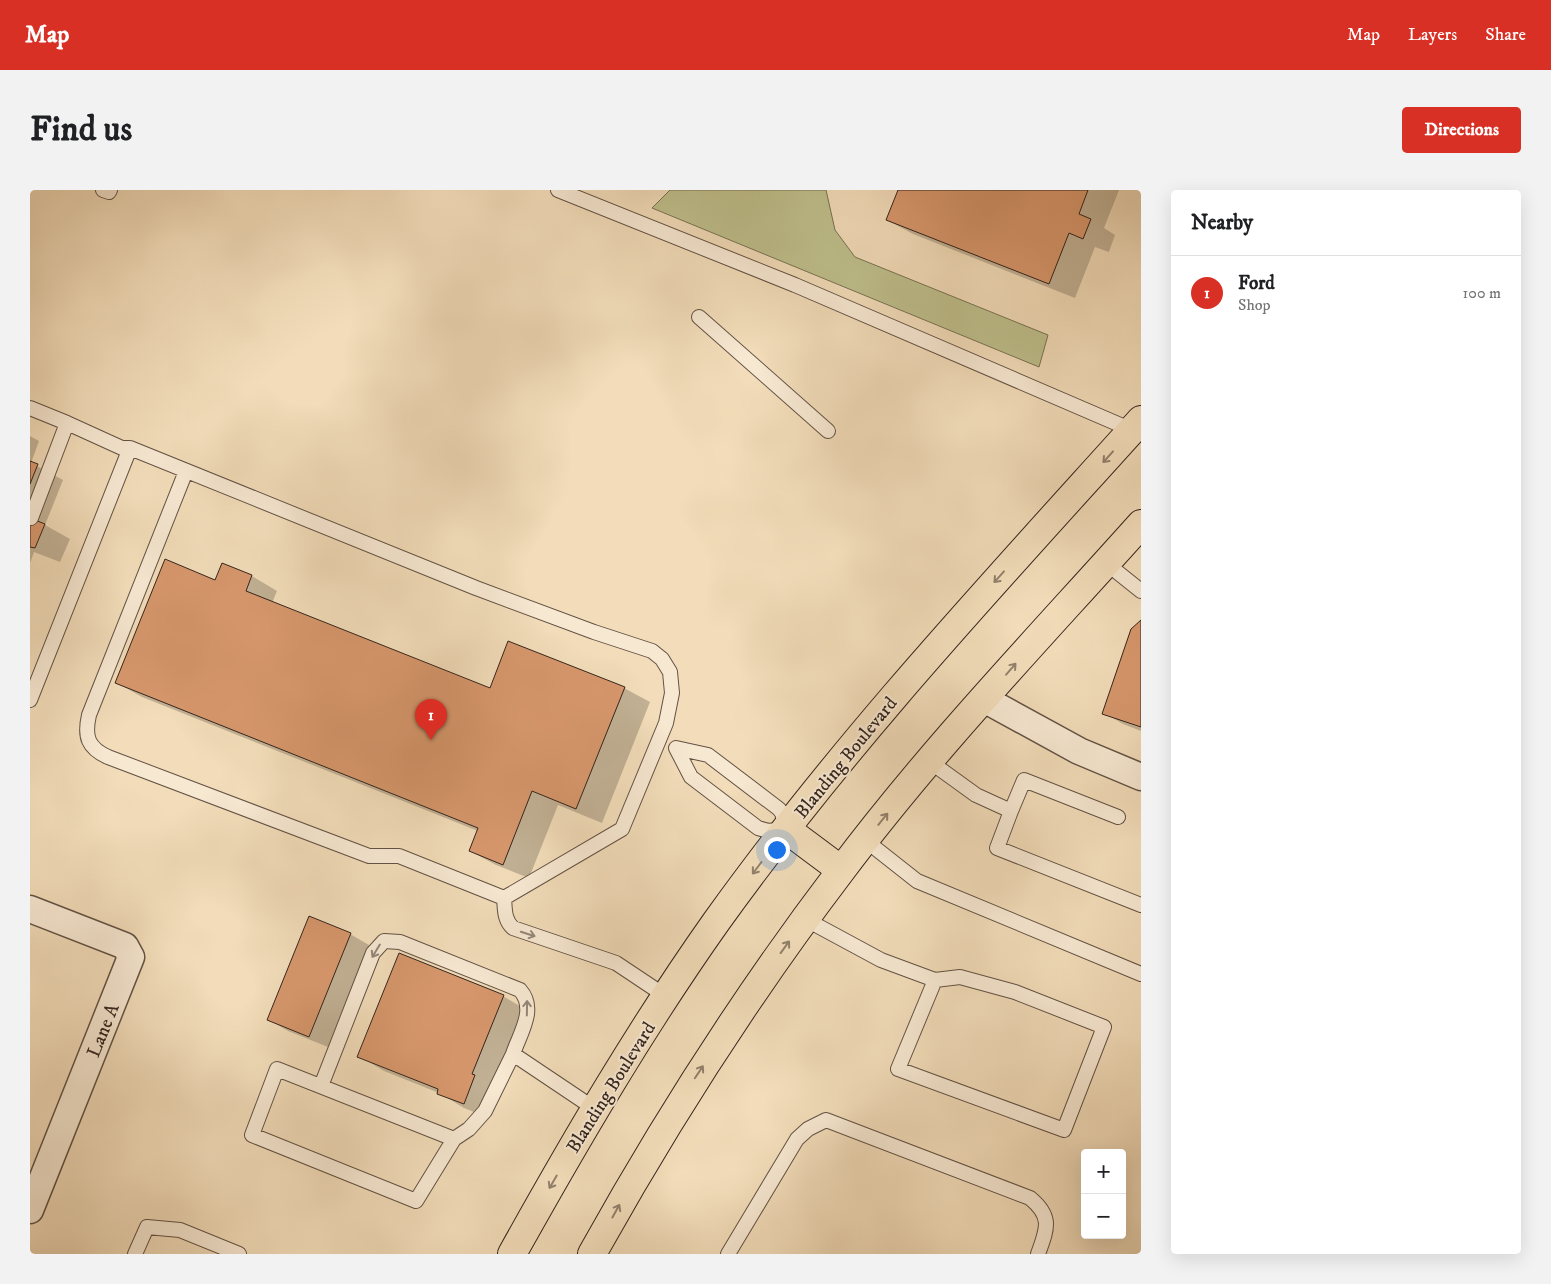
<!DOCTYPE html>
<meta charset="utf-8">
<style>
body{margin:0;font-family:"IM FELL DW Pica",serif;background:#f2f2f2;color:#202124}
.controls{position:absolute;right:15px;bottom:15px;display:grid;overflow:hidden;border-radius:5px;box-shadow:0 5px 20px #0002}
.controls button{width:45px;height:45px;display:grid;place-items:center;padding:0;border:0;border-bottom:1px solid #e0e0e0;background:#fff;color:#202124;font:25px sans-serif}
.you{position:absolute;left:746px;top:659px;width:18px;height:18px;margin:-12px;border:4px solid #fff;border-radius:50%;background:#1a73e8;box-shadow:0 0 0 8px #1a73e833}
.badge{display:grid;place-items:center;width:32px;height:32px;border-radius:50%;background:#d93025;color:#fff;font-size:16px;font-weight:700}
.pin{position:absolute;translate:-50% -41px;filter:drop-shadow(0 1px 2px #0008)}
.pin::after{content:'';position:absolute;top:26px;width:18px;height:15px;background:inherit;clip-path:polygon(0 0,100% 0,50% 100%)}
.list{margin:0;padding:0;list-style:none}
h2{display:flex;justify-content:space-between;align-items:center;height:65px;margin:0;padding:0 20px;font-size:21px}
h2 small{font-size:16px;font-weight:400;color:#757577}
.list li{display:grid;grid-template-columns:32px 1fr auto;gap:15px;align-items:center;box-sizing:border-box;height:75px;padding:0 20px;border-top:1px solid #e0e0e0}
.list b{display:block;font-size:19px;white-space:nowrap}
.list p{margin:0;font-size:16px;white-space:nowrap;color:#757577}
.list em{font-size:16px;font-style:normal;color:#757577}
.map{position:relative;flex:none;width:1111px;height:1064px;overflow:hidden;border-radius:5px}
header{display:flex;align-items:center;gap:30px;box-sizing:border-box;height:70px;padding:0 25px;background:#d93025;color:#fff}
header strong{font-size:24px}
nav{display:flex;gap:28px;margin-inline-start:auto;font-size:18px}
.intro{display:flex;align-items:center;justify-content:space-between;box-sizing:border-box;height:120px;padding:0 30px}
h1{margin:0;font-size:35px}
.button{padding:12px 22px;border-radius:5px;background:#d93025;color:#fff;font-size:18px;font-weight:700}
main{display:flex;gap:30px;padding:0 30px}
aside{flex:1;background:#fff;border-radius:5px;box-shadow:0 5px 20px #0002}
.map>svg:first-child{display:block}
</style>
<header>
<strong>Map</strong>
<nav><a>Map</a><a>Layers</a><a>Share</a></nav>
</header>
<div class="intro"><h1>Find us</h1><a class="button">Directions</a></div>
<main>
<div class="map">
<svg width="1111" height="1064" viewBox="0 0 1111 1064">
<rect width="100%" height="100%" fill="#f2dcb9"/>
<filter id="stains"><feTurbulence type="fractalNoise" baseFrequency=".004" numOctaves="4"/><feColorMatrix values="0 0 0 0 .2 0 0 0 0 .09 0 0 0 0 .02 0 0 0 .5 -.17"/></filter>
<radialGradient id="worn" r=".72"><stop offset=".6" stop-color="#630" stop-opacity="0"/><stop offset="1" stop-color="#630" stop-opacity=".3"/></radialGradient>
<path fill="#bebf8c" stroke="#787254" d="M640,0H796L805,40L825,67L1018,145L1009,177L622,18Z"/>
<path fill="#0003" d="M869,0H1089L1074,38L1085,45L1079,62L1065,57L1045,108L883,44L857,30Z
M0,246L9,251L1,273L33,290L15,335L40,349L30,372L4,362L0,373Z
M193,374L222,386L247,401L242,413L460,500L594,498L620,512L572,633L528,615L499,688L466,675L440,661L448,641L112,507L87,493L186,391Z
M1111,432V541L1093,534L1074,523Z
M320,744L339,755L298,857L258,841L239,830Z
M473,806L498,821L459,928L434,918L409,903L354,881L329,866Z"/>
<path fill="#d7976c" stroke="#33241d" d="M868,0H1058L1049,24L1061,29L1053,49L1039,43L1019,94L856,30Z
M0,271L8,274L0,294Z
M0,328L15,334L5,358L0,357Z
M135,369L185,390L192,373L222,385L216,401L460,498L478,451L595,497L546,619L502,601L473,675L439,661L448,638L85,493Z
M1111,430V537L1072,524L1101,439Z
M279,726L321,743L279,847L237,830Z
M369,763L474,805L442,884L445,885L434,914L407,904L408,899L327,867Z"/>
<g fill="none" stroke-linecap="round" stroke-linejoin="round">
<g stroke="#635244" stroke-width="16">
<path id="service" d="M73,0L79,2L80,0
M528,0L765,95L1102,240
M669,127L798,241
M0,218L37,233
M156,281L59,525C54,547 58,558 78,567L339,666H369L474,708
M1,328L37,233L92,258H100L446,398L564,442L622,461L632,469L640,482L642,503L636,533L592,639L474,708
M1076,373L1111,401
M0,510L100,258
M646,558L678,565L749,619L752,623L756,639L738,641L728,638L661,587Z
M899,571L946,605L981,621L994,590L1088,627
M981,621L967,658L1111,715
M835,650L887,691L1111,784
M474,708C475,719 474,730 483,738L586,773L637,807
M775,729L851,770L905,790L868,879L1034,940L1074,837L985,802L930,787L905,790
M291,896L343,763L354,751L370,752L490,800C507,819 490,843 483,864
M424,949L247,879L222,945L386,1011L424,949L439,939L455,921L483,864L565,919
M105,1064L117,1037L150,1040L209,1064
M698,1064L767,949L778,939L796,930L1000,1008C1023,1027 1017,1039 1008,1064"/>
</g>
<g stroke="#635244" stroke-width="29">
<path id="minor" d="M954,509L1049,561L1111,587
M0,719L95,756L101,767L0,1020"/>
</g>
<g stroke="#33241d" stroke-width="30">
<path id="primary" d="M756,639L811,680
M482,1064C545,951 611,838 686,732C814,553 964,393 1111,230
M562,1064C636,931 718,803 810,682C902,559 1009,448 1111,334"/>
</g>
<use href="#service" stroke="#f7e8d2" stroke-width="14"/>
<use href="#minor" stroke="#f7e8d2" stroke-width="26"/>
<use href="#primary" stroke="#f2dcb9" stroke-width="28"/>
</g>
<defs><path id="oneway-shaft" d="M-6 0H5M1.5-3L5.5 0L1.5 3" fill="none" stroke-width="1.6" stroke-linecap="round" stroke-linejoin="round" transform="scale(1.25)"/></defs>
<g stroke="#92806b">
<use href="#oneway-shaft" transform="translate(1078 267) rotate(132)"/>
<use href="#oneway-shaft" transform="translate(969 387) rotate(132)"/>
<use href="#oneway-shaft" transform="translate(981 479) rotate(-49)"/>
<use href="#oneway-shaft" transform="translate(853 629) rotate(-51)"/>
<use href="#oneway-shaft" transform="translate(727 678) rotate(127)"/>
<use href="#oneway-shaft" transform="translate(755 757) rotate(-54)"/>
<use href="#oneway-shaft" transform="translate(669 882) rotate(-56)"/>
<use href="#oneway-shaft" transform="translate(523 992) rotate(120)"/>
<use href="#oneway-shaft" transform="translate(586 1021) rotate(-61)"/>
</g>
<g stroke="#958678">
<use href="#oneway-shaft" transform="translate(498 744) rotate(18)"/>
<use href="#oneway-shaft" transform="translate(346 761) rotate(121)"/>
<use href="#oneway-shaft" transform="translate(497 818) rotate(-89)"/>
</g>
<g text-anchor="middle" stroke-width="4" stroke-linejoin="round" paint-order="stroke">
<g font-size="19" fill="#33241d" stroke="#f7e8d2">
<text transform="translate(815 567) rotate(-51)" y="7">Blanding Boulevard</text>
<text transform="translate(72 840) rotate(-68)" y="7">Lane A</text>
<text transform="translate(580 897) rotate(-58)" y="7">Blanding Boulevard</text>
</g>
</g>
<rect width="100%" height="100%" filter="url(#stains)"/>
<rect width="100%" height="100%" fill="url(#worn)"/>
</svg>
<div class="controls">
<button>+</button>
<button>−</button>
</div>
<div class="you"></div>
<div class="pin badge" style="left:401px;top:550px">1</div>
</div>
<aside>
<h2>Nearby<small></small></h2>
<ul class="list">
<li><span class="badge">1</span><div><b>Ford</b><p>Shop</p></div><em>100 m</em></li>
</ul>
</aside>
</main>
